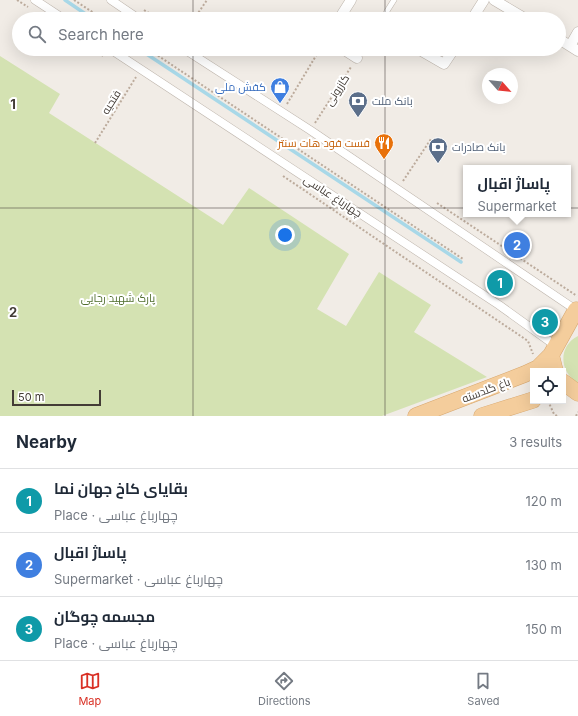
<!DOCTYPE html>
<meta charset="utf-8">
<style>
body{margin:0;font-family:Inter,Cairo,sans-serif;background:#f6f6f7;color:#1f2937}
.controls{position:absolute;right:12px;bottom:12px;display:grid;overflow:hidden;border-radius:0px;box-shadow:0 4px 16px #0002}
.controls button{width:36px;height:36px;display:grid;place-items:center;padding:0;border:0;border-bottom:1px solid #e0e1e3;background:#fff;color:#1f2937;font:20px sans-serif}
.compass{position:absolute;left:482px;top:68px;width:36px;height:36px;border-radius:50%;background:#fff;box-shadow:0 4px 16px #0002;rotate:117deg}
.scale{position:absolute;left:12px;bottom:10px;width:89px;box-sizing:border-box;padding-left:4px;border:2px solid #433c36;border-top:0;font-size:11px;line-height:14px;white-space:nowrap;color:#433c36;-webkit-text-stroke:3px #fff;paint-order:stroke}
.you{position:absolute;left:285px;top:235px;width:14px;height:14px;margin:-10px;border:3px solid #fff;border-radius:50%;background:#1a73e8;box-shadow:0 0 0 6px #1a73e833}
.badge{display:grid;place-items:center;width:26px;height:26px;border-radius:50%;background:#d93025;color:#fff;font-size:13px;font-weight:700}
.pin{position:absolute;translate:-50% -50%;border:2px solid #fff;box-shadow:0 1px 4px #0006}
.popup{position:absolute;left:463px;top:165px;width:108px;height:52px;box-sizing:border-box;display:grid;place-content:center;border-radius:0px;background:#fff;filter:drop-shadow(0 1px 3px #0005);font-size:13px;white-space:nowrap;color:#747a83}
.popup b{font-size:15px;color:#1f2937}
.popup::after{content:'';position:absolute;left:50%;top:100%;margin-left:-8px;border:8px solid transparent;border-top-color:#fff}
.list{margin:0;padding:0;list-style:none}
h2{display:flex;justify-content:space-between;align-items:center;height:52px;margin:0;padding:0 16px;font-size:17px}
h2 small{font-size:13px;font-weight:400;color:#747a83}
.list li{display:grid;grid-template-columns:26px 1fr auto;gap:12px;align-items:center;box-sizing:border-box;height:64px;padding:0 16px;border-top:1px solid #e0e1e3}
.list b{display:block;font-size:15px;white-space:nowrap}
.list p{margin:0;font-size:13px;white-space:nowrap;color:#747a83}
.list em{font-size:13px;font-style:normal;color:#747a83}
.icon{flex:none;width:22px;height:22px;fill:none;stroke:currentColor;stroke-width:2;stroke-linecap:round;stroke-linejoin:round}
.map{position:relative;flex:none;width:578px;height:416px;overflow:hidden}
.search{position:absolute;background:#fff;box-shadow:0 4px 16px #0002;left:12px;right:12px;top:12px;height:44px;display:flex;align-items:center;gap:10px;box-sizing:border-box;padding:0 14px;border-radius:22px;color:#747a83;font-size:15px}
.sheet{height:244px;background:#fff}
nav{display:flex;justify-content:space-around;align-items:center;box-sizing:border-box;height:56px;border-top:1px solid #e0e1e3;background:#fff;font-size:11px;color:#747a83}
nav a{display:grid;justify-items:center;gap:2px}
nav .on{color:#d93025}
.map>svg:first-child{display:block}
</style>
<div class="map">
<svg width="578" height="416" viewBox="0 0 578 416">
<rect width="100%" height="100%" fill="#f1ece6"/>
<path fill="#d4e2b2" d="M0,56L60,94L49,113L223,225L249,188L349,254L317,309L346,326L379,272L431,305L414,332L487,377L382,416H0Z
M578,336V383C559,372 558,346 578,336Z"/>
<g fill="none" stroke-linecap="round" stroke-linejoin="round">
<path stroke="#a8d8e8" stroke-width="3.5" d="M65,0L93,19
M139,49L461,262"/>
<g stroke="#beb5ac" stroke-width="6">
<path id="service" d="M382,19L394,0
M357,58L363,49"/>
</g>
<g stroke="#beb5ac" stroke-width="9">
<path id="pedestrian" d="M35,0L64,19
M111,0L139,19
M110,49L499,305L556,346
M184,49L310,130L576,310"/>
</g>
<g stroke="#beb5ac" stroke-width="11">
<path id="minor" d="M494,0L526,19
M339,19L351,0
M472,19L484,0
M559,39L578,51
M570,46L578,32
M343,49L357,58
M418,49L444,64L454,49"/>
</g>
<g stroke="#d7a76e" stroke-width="17">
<path id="primary" d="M555,371L551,355L576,310L578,311
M563,382L578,393
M416,416L525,374L538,368L551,355
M482,416L533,400"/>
</g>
<path stroke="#bcab9c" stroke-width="2" stroke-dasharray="2 2" stroke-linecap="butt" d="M17,0L28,7
M74,0L103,19
M144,10L159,19
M194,19L207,0
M92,49L103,56
M148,49L463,259
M287,104L320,49
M315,123L351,67
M95,143L136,77
M283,176L528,341L533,354
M403,181L431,139
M437,203L577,296
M548,401L554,414L557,416
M576,416L578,412"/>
<use href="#service" stroke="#fff" stroke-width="5"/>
<use href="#pedestrian" stroke="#fff" stroke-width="8"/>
<use href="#minor" stroke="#fff" stroke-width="10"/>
<use href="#primary" stroke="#f4cd9c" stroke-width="16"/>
</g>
<path fill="none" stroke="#433c36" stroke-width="1" stroke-opacity="0.55" d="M193,0V19M385,0V19M193,49V416M385,49V416M0,208H578"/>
<defs>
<g id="shop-pin" transform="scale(1)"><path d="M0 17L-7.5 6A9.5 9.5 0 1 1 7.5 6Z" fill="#3f7fe0" stroke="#fff"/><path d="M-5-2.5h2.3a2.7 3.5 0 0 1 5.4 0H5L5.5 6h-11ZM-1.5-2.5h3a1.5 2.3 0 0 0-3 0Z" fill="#fff"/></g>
<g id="bank-pin" transform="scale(1)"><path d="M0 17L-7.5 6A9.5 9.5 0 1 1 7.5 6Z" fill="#5c6f8a" stroke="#fff"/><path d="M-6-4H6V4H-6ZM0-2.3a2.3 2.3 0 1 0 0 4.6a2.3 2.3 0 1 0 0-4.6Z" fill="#fff"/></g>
<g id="restaurant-pin" transform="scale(1)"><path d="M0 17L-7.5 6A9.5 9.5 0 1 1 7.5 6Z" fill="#e8710a" stroke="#fff"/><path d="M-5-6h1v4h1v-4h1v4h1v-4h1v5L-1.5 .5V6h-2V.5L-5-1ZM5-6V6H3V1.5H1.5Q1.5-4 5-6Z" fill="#fff"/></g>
</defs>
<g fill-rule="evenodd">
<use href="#shop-pin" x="280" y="87"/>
<use href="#bank-pin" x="358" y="101"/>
<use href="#restaurant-pin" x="384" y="143"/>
<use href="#bank-pin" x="438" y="147"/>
</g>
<g text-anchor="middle" stroke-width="4" stroke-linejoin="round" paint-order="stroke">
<g font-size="11" fill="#366cbe" stroke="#fff" text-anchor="end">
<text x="266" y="91">کفش ملی</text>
</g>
<g font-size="11" fill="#433c36" stroke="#fff">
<text transform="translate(337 90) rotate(-57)" y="4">کازرونی</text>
<text transform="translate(111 102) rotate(-58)" y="4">فتحیه</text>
<text transform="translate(333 196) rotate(33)" y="4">چهارباغ عباسی</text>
<text transform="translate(486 390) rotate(-21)" y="4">باغ گلدسته</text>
</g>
<g font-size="11" fill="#4e5e75" stroke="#fff" text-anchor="start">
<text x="372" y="105">بانک ملت</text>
<text x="452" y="151">بانک صادرات</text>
</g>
<g font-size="11" fill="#c56008" stroke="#fff" text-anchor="end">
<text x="370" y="147">فست فود هات سنتر</text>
</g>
<g font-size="11" fill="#516f2f" stroke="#fff">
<text x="118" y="302">پارک شهید رجایی</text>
</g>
</g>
<g font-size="13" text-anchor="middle" font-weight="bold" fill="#433c36" stroke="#fff" stroke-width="4" stroke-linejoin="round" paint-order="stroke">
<text x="13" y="109">1</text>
<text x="13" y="317">2</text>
</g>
</svg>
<div class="controls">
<button><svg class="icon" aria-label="locate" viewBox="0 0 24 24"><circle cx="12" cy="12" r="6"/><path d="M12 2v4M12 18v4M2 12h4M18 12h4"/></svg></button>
</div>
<svg class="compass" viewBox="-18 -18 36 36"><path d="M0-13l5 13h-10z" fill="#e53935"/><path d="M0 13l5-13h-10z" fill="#747a83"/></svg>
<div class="scale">50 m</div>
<div class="you"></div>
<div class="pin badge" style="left:500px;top:283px;background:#0f9aa8">1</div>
<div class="pin badge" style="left:517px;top:245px;background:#3f7fe0">2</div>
<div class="popup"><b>پاساژ اقبال</b>Supermarket</div>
<div class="pin badge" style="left:545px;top:322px;background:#0f9aa8">3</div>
<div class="search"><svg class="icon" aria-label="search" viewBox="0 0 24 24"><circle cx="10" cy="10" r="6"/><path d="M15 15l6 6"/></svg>Search here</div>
</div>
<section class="sheet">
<h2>Nearby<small>3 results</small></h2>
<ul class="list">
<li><span class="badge" style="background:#0f9aa8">1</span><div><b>بقایای کاخ جهان نما</b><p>Place · چهارباغ عباسی</p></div><em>120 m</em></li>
<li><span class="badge" style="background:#3f7fe0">2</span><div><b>پاساژ اقبال</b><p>Supermarket · چهارباغ عباسی</p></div><em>130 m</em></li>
<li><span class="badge" style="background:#0f9aa8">3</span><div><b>مجسمه چوگان</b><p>Place · چهارباغ عباسی</p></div><em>150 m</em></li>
</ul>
</section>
<nav>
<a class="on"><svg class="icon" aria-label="map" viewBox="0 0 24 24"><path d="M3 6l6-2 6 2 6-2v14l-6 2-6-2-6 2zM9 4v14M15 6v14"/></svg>Map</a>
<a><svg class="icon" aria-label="directions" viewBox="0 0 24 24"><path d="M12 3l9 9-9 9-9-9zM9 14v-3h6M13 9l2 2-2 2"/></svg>Directions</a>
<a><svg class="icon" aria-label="saved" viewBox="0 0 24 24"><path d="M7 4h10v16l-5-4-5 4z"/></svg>Saved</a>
</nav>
